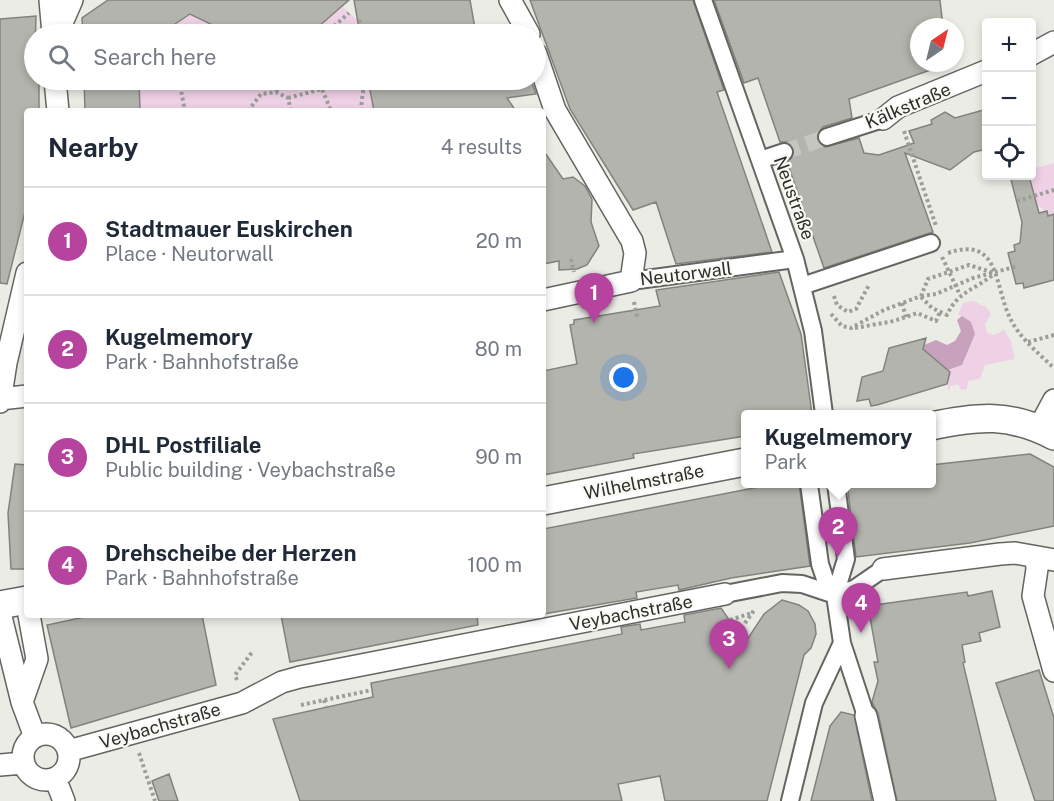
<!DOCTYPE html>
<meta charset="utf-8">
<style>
body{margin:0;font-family:"Public Sans",sans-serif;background:#f2f2f3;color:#1f2937}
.controls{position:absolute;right:18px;top:18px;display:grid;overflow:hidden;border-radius:6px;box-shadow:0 3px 9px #0003}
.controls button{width:54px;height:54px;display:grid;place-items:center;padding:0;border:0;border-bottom:2px solid #e0e1e3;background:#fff;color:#1f2937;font:30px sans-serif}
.compass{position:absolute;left:910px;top:18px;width:54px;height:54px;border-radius:50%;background:#fff;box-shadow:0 3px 9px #0003;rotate:35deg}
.you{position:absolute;left:624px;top:378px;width:21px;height:21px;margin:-15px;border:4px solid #fff;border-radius:50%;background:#1a73e8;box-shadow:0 0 0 9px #1a73e833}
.badge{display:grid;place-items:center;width:39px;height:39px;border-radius:50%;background:#b6449f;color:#fff;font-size:20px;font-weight:700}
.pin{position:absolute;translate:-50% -50px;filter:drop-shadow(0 2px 3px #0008)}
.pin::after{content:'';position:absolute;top:32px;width:21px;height:18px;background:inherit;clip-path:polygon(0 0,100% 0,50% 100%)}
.popup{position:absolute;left:741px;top:410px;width:195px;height:78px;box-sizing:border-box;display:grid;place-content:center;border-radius:6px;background:#fff;filter:drop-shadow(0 2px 4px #0005);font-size:20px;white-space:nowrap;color:#747a83}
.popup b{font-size:22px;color:#1f2937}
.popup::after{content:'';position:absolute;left:50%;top:100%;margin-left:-12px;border:12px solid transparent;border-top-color:#fff}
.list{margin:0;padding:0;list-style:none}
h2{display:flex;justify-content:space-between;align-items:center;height:78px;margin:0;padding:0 24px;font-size:26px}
h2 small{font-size:20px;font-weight:400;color:#747a83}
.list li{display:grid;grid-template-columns:39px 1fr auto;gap:18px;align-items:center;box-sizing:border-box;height:108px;padding:0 24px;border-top:2px solid #e0e1e3}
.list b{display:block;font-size:22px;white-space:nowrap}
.list p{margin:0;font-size:20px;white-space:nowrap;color:#747a83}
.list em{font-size:20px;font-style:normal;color:#747a83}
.icon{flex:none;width:33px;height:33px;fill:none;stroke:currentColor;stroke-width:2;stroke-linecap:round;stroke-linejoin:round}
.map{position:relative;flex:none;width:1054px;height:801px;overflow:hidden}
.search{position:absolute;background:#fff;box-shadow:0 3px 9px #0003;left:24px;top:24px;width:522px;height:66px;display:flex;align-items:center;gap:15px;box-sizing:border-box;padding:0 21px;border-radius:33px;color:#747a83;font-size:22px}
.panel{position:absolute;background:#fff;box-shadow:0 3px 9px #0003;left:24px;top:108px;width:522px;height:510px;border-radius:6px}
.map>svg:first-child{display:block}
</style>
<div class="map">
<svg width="1054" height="801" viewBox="0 0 1054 801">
<rect width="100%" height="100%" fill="#ecece7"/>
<path fill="#efd1e6" d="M343,7L364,26L360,34H310Z
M190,14L231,34H160Z
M139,80H368L373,111H140Z
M1054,163V214L1048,216L1047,212L1014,190L1031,184L1029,176H1032V169Z
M973,301L986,307L991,314L985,325L987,333L994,335L1004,330L1011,341L1015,359L985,365L980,379L968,381L967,389L961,390L958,384L951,386L948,391V370L962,365V316L958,315L963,303Z"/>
<path fill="#c8a1bd" d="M962,316L971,322L975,334L962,365L948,370L923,349L924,345L936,340L947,345L955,341L961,331L957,320Z"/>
<path fill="#b3b4ae" stroke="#82837e" stroke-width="1.5" d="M108,0H349L310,34H231L190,14L160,34H83L82,18Z
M354,0H470L476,34H360Z
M530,0H693L724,90L717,92L772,252L676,264L656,202L633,210L570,109Z
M714,0H940L943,27H919V63L947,64L849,99L852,118L823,127L817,135L820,144L825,147L859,138L864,153L879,155L914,143L909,131L932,124L931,120L945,112L955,118L987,109V149L974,152L950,170L905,153L933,232L824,268L787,162L794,155V148L787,142H780L758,78L744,83Z
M36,16L34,80H39V111H27V204L7,284L0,283V19Z
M84,80H139L140,111H85Z
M368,80H531L536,94L507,98L516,111H374Z
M543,150L563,179L573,177L585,186L592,199L591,222L599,246L587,265L577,269L559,270V261L543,264Z
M1010,176H1029L1039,213L1047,211L1048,216L1054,214V280L1024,288L1023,283L1016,284L1008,253L1015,251L1014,245L1020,243L1022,222Z
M779,272L801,334L812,414H745V436L633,454L634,458L543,475V371L577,364L570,325L574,324V320L660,306L656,290Z
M926,338L923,349L950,372L947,384L877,405L871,406L869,399L857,401L862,377L883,371L889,348Z
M1030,454L1054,467V526L970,543L856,557L847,483H931V465Z
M15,464L27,465V569H11L8,513Z
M780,483H799L810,566L731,578L679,590L678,585L636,592L637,598L543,614V529Z
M992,591L1000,627L979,633L981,641L962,645L965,662L963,663L996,801H897L878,713L872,702L878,681L874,662H878L868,606L967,592L968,596Z
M782,600L799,605L808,611L815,624L816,634L811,648L804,655L767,801H665L660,776L618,784L622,801H300L273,719L373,697L371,683L622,634L621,627L640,624L641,630L685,622L684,615L721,608L745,643L764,614Z
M202,615L216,685L71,728L47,625L94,615Z
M281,615H477L478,625L290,662Z
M1039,670L1054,718V801H1035L996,683Z
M841,712L854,715L872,801H811L830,726Z
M169,774L178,801H159L152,781Z"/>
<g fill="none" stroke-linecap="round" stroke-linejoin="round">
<path stroke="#c6c6c1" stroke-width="16" stroke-dasharray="16 8" stroke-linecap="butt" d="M784,152L827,137"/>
<g stroke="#646560" stroke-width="20">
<path id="pedestrian" d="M703,0L795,259L813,331L824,414
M827,137L883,119
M760,160L784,152
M631,281L795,259
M802,286L931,243
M809,484L820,564L826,582L835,595L842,643L866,716
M725,594L782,583L802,584L835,595L854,589L883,569
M835,595L846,559L836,484
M790,801L814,703L842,643"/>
</g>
<g stroke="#646560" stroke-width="24">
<path id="minor" d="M50,0L53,34
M510,0L529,34
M57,34L72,0
M536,54L555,110L632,241L635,253L631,281L543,300
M1032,54L1054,42
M55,80L58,111
M883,119L898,107L986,71
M0,399L27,396
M0,402L6,363L27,273
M1039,428L1054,400
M1036,557L1037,569L1033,596L1054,671
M883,569L1000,554L1015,553L1054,560
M0,613L22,702L35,737
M22,702L37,659L29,615
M866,716L885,801
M23 757a23 23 0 1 1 46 0a23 23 0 1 1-46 0Z
M68,751L242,703L282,682L300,677L725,594
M0,765L23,763
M55,778L64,801"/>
</g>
<g stroke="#646560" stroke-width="30">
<path id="tertiary" d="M931,426C979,416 1010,413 1054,436
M543,501L745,462
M0,605L27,600"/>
</g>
<path stroke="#9d9d99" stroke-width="4" stroke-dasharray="3 3" stroke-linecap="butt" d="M182,34L196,25L214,34
M325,34L349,13
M356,34L360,20
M179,80L185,111
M507,82L522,80
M276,92L281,80
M288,98L322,89L331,111
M248,111L261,94L276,92L288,98L291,111
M362,111C360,100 365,91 363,80
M904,131L936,226
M1017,201L1054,190
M948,253C1000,235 994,285 1010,318C1019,337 1038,353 1053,367
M942,257L960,295
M571,259L574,272
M834,296L837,305L848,312L856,309L869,285
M921,296L936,294L973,278L1018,266
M921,297L932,308L947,315C958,291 975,290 994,274
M634,302L637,317
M902,303L906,317
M831,314L842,326L851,328L884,310L921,296L928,279L969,265L994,273
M855,328L894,321L917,313L936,321L940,312
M1028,342L1054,335
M730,620L752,613
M738,633L755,609
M237,680L235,675L253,651
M324,700L326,706
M301,705L372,690
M139,753L155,801"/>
<use href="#pedestrian" stroke="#fff" stroke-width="16"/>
<use href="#minor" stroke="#fff" stroke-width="21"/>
<use href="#tertiary" stroke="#fff" stroke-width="27"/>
</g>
<g text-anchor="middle" stroke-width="4.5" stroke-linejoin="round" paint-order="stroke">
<g font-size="18" fill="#2d2d2b" stroke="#f9faf4">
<text transform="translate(908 106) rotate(-23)" y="6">Kälkstraße</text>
<text transform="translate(794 198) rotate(70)" y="6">Neustraße</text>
<text transform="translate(686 274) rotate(-7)" y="6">Neutorwall</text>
<text transform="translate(644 482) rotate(-11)" y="6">Wilhelmstraße</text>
<text transform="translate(631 613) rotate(-11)" y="6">Veybachstraße</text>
<text transform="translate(160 726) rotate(-16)" y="6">Veybachstraße</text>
</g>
</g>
</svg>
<div class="controls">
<button>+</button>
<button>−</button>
<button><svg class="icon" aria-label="locate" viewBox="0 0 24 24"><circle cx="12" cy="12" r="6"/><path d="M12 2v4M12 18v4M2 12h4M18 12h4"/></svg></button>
</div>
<svg class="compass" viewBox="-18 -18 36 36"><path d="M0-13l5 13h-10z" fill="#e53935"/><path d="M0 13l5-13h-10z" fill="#747a83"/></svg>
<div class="you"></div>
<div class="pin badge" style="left:594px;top:323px">1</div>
<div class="pin badge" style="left:838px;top:557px">2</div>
<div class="popup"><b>Kugelmemory</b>Park</div>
<div class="pin badge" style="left:729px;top:669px">3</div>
<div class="pin badge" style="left:861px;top:633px">4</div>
<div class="search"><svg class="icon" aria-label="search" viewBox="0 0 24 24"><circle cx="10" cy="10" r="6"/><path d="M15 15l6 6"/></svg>Search here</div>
<section class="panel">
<h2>Nearby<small>4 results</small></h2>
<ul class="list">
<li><span class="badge">1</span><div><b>Stadtmauer Euskirchen</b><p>Place · Neutorwall</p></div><em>20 m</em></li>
<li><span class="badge">2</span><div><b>Kugelmemory</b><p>Park · Bahnhofstraße</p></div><em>80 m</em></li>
<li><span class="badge">3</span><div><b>DHL Postfiliale</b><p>Public building · Veybachstraße</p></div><em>90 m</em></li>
<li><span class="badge">4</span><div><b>Drehscheibe der Herzen</b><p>Park · Bahnhofstraße</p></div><em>100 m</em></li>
</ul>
</section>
</div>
